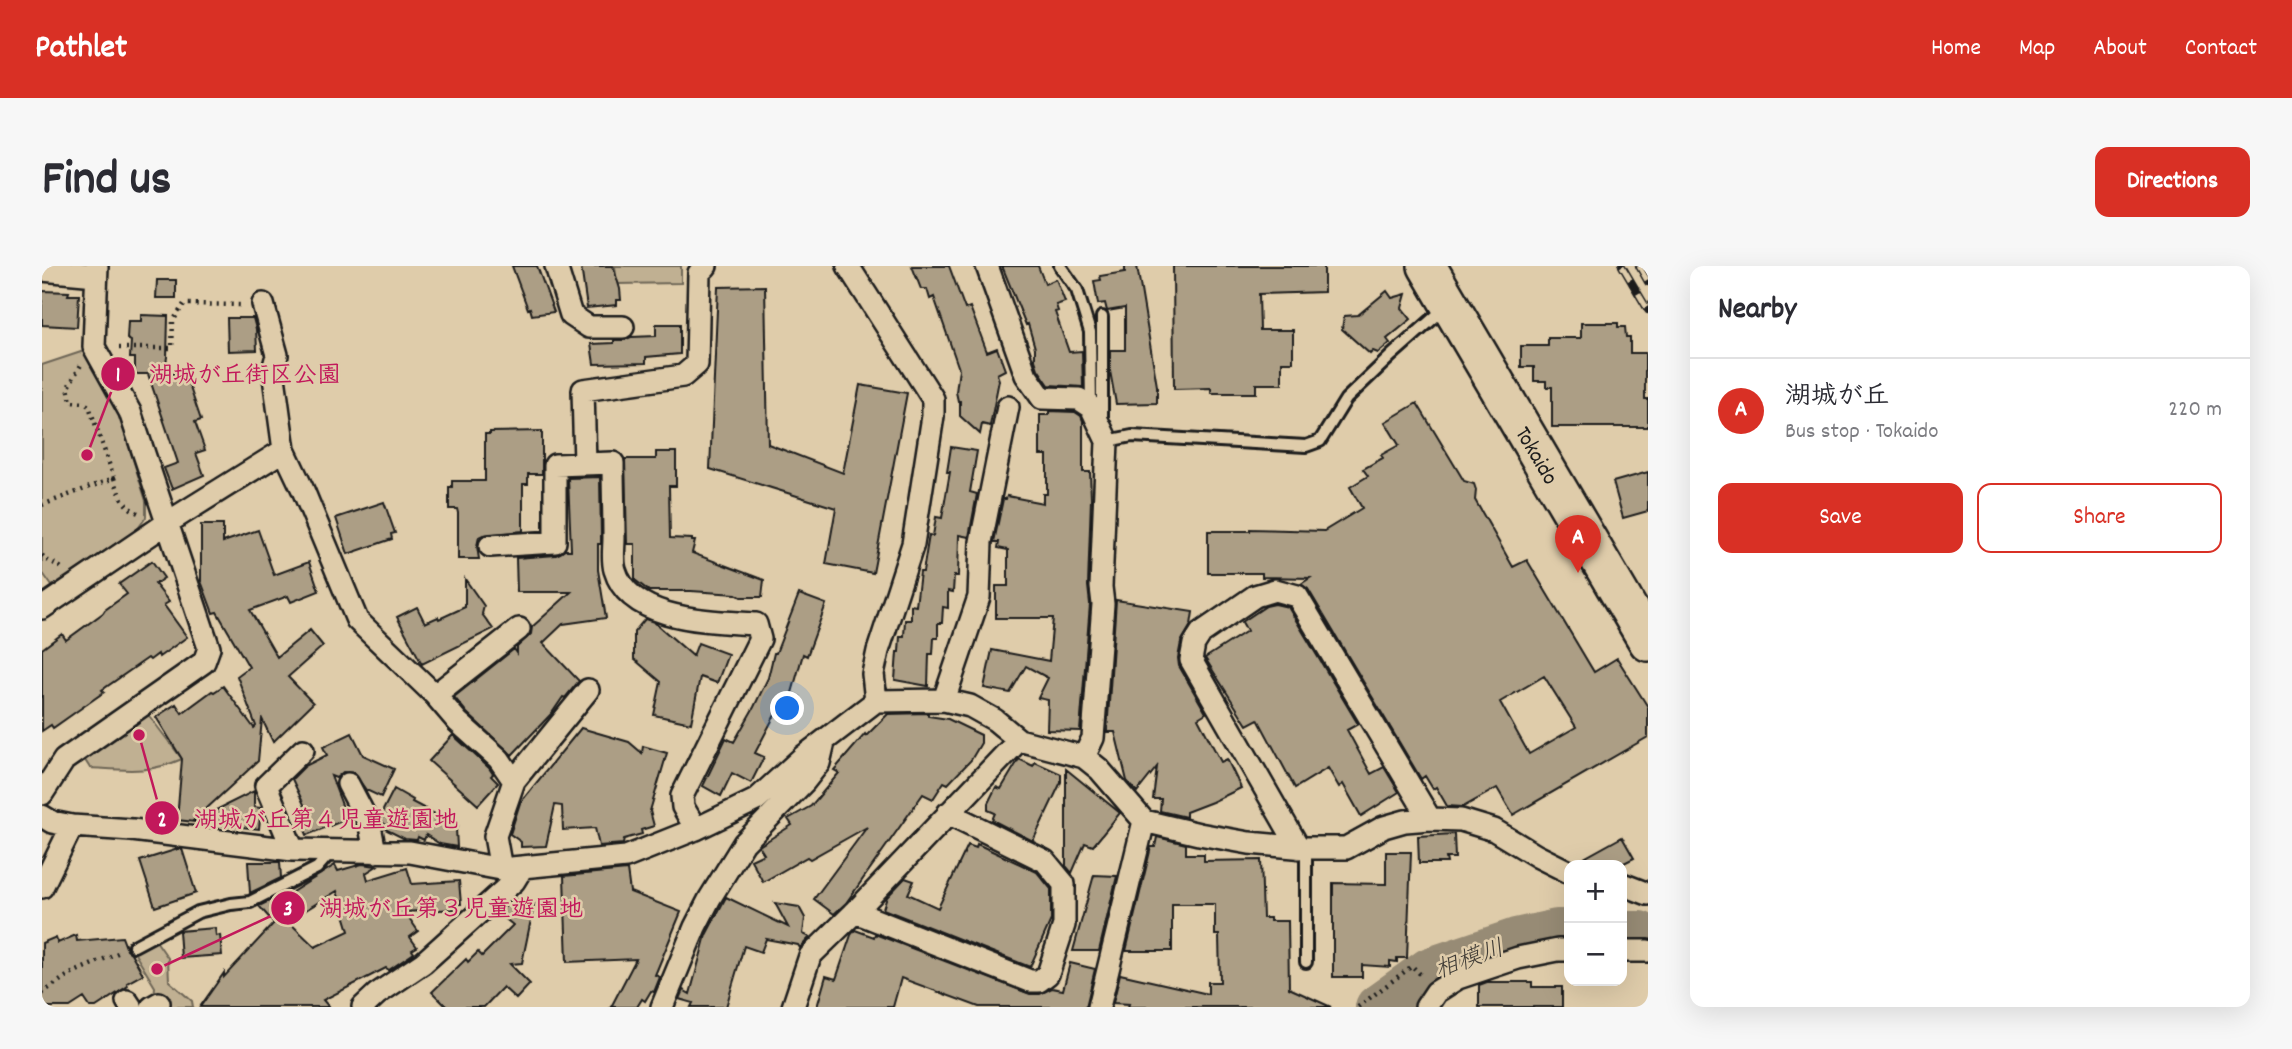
<!DOCTYPE html>
<meta charset="utf-8">
<style>
body{margin:0;font-family:Dekko,"Klee One",sans-serif;background:#f7f7f7;color:#2b2b33}
.controls{position:absolute;right:21px;bottom:21px;display:grid;overflow:hidden;border-radius:14px;box-shadow:0 7px 28px #0002}
.controls button{width:63px;height:63px;display:grid;place-items:center;padding:0;border:0;border-bottom:2px solid #e1e1e2;background:#fff;color:#2b2b33;font:35px sans-serif}
.you{position:absolute;left:746px;top:443px;width:24px;height:24px;margin:-18px;border:5px solid #fff;border-radius:50%;background:#1a73e8;box-shadow:0 0 0 10px #1a73e833}
.badge{display:grid;place-items:center;width:46px;height:46px;border-radius:50%;background:#d93025;color:#fff;font-size:23px;font-weight:700}
.pin{position:absolute;translate:-50% -58px;filter:drop-shadow(0 2px 4px #0008)}
.pin::after{content:'';position:absolute;top:37px;width:24px;height:21px;background:inherit;clip-path:polygon(0 0,100% 0,50% 100%)}
.list{margin:0;padding:0;list-style:none}
h2{display:flex;justify-content:space-between;align-items:center;height:91px;margin:0;padding:0 28px;font-size:30px}
h2 small{font-size:23px;font-weight:400;color:#7c7c81}
.list li{display:grid;grid-template-columns:46px 1fr auto;gap:21px;align-items:center;box-sizing:border-box;height:105px;padding:0 28px;border-top:2px solid #e1e1e2}
.list b{display:block;font-size:26px;white-space:nowrap}
.list p{margin:0;font-size:23px;white-space:nowrap;color:#7c7c81}
.list em{font-size:23px;font-style:normal;color:#7c7c81}
.actions{display:flex;gap:14px;padding:21px 28px}
.actions a{flex:1;padding:16px 0;border:2px solid #d93025;border-radius:14px;text-align:center;font-size:24px;color:#d93025}
.actions .main{background:#d93025;color:#fff}
.map{position:relative;flex:none;width:1606px;height:741px;overflow:hidden;border-radius:14px}
header{display:flex;align-items:center;gap:42px;box-sizing:border-box;height:98px;padding:0 35px;background:#d93025;color:#fff}
header strong{font-size:33px}
nav{display:flex;gap:38px;margin-inline-start:auto;font-size:24px}
.intro{display:flex;align-items:center;justify-content:space-between;box-sizing:border-box;height:168px;padding:0 42px}
h1{margin:0;font-size:49px}
.button{padding:18px 32px;border-radius:14px;background:#d93025;color:#fff;font-size:24px;font-weight:700}
main{display:flex;gap:42px;padding:0 42px}
aside{flex:1;background:#fff;border-radius:14px;box-shadow:0 7px 28px #0002}
.map>svg:first-child{display:block}
</style>
<header>
<strong>Pathlet</strong>
<nav><a>Home</a><a>Map</a><a>About</a><a>Contact</a></nav>
</header>
<div class="intro"><h1>Find us</h1><a class="button">Directions</a></div>
<main>
<div class="map">
<svg width="1606" height="741" viewBox="0 0 1606 741">
<rect width="100%" height="100%" fill="#dfccaa"/>
<filter id="ink" filterUnits="userSpaceOnUse"><feTurbulence type="fractalNoise" baseFrequency=".0143" numOctaves="2"/><feDisplacementMap in="SourceGraphic" scale="14" xChannelSelector="R" yChannelSelector="G"/><feConvolveMatrix kernelMatrix="1 2 1 2 8 2 1 2 1" color-interpolation-filters="sRGB"/></filter>
<g filter="url(#ink)">
<path fill="#c0b092" stroke="#6e6657" stroke-width="2" d="M573,0H639V17L575,18Z
M42,85L75,142L104,235V251L95,264L10,320L0,306V99Z
M105,447L140,493C106,508 84,504 48,502L41,491Z
M112,672L126,692L127,715L150,735L151,741H119L112,730L113,721L90,683Z"/>
<g fill="none" stroke-linecap="round" stroke-linejoin="round">
<path stroke="#978b75" stroke-width="44" d="M1580,667H1598
M1335,741L1388,703L1474,674L1515,665H1527"/>
</g>
<path fill="#ac9e85" stroke="#1c1c1c" stroke-width="2" fill-rule="evenodd" d="M470,0H495L512,46L490,49L488,42L486,43Z
M539,0H571L578,23L579,34H575V39L545,42Z
M870,0H907L923,43L928,41L945,86L955,82L963,104L955,108L957,114L948,160L940,158L938,168L918,150V135H916L914,126L917,103L892,31L888,33L885,23H879Z
M960,0H996L1003,18L1014,13L1023,36L1014,39L1016,45L1013,46L1027,86L1040,85L1041,121L1007,119L996,103L993,94V82L986,58L984,59Z
M1083,0H1095L1115,120V137L1074,138L1068,105V84H1083V42L1065,45L1063,37L1056,38L1052,15L1059,14L1058,10L1083,6Z
M1131,0H1282V26L1217,28L1218,64H1251V96H1240V118H1214V127H1169V122L1132,123Z
M115,14H134V32H114Z
M723,20L726,178L801,207L818,119L865,127L831,307L784,298L794,242L668,203L676,21Z
M0,25L27,26L26,29H37L35,61L0,59Z
M1345,25L1350,32L1364,28L1360,42L1369,53L1345,73L1348,77L1336,87L1331,85L1328,88L1300,63L1302,50L1316,49Z
M99,49L126,50L125,91L122,111L142,104L159,154L153,156L163,184L154,187L162,209L130,223L122,202L136,197L106,108H93V92H88L89,75L85,73L86,55H99Z
M185,52H211L214,63L215,84L186,85Z
M1539,57H1576V61H1583L1584,71H1588V87H1603V133H1606V161H1510V121H1504V115H1492V101H1479V80H1506V72H1539Z
M614,58H638V88L604,91V97L552,98L549,78L572,77V74H582L589,71L614,70Z
M1375,137L1422,215L1432,218L1434,224L1433,234L1471,301L1485,294L1552,406L1575,392L1606,441V471L1471,549L1455,522L1421,541L1405,540L1394,521L1391,523L1383,510L1379,513L1266,323L1259,318L1268,312L1220,311V307H1166V265H1208V263L1282,265L1320,242L1308,221L1326,210L1321,203L1341,192L1339,189L1357,179L1343,156ZM1502,410L1534,461L1487,488L1458,436Z
M1007,145L1033,146L1039,150L1041,155V206H1048L1049,233L1046,320L1048,338L1038,465L1005,464L1006,434L996,432L1006,412L984,400L968,427L942,422L950,384L1007,395L1011,352H954V320H966V284L956,282L957,276H952L961,233H964L965,230L1001,237V228H1005V189H998V149H1007Z
M500,165V208H486V218H481V265L441,269L437,271L435,280L437,293H416V247L415,243H407V221H410V215H443V168H448V166Z
M909,181L935,185L928,226L935,228L927,271L917,269L916,310H912L911,326L906,325V342L901,341L900,357H896V372H892L891,388H887L886,420L853,414L855,386H857L858,370H862L863,354H869V339L874,340L878,306H881L887,269L891,270L894,251L900,252L908,206H905Z
M614,186H634V220H627L628,272L650,273V275H653L650,287L722,314L720,331H699L694,328L649,325H607L593,314V278H585L583,193H614Z
M1606,206V245L1581,252L1571,216Z
M558,211L559,272V278H556V304L564,352L521,358L501,377L537,415L523,432L521,431L510,447L470,489L425,447L412,431L472,383L475,387V381L489,368L490,361L529,326H475L474,292L514,289L523,284H529L526,212Z
M342,236L353,267L349,268L350,273L306,288L294,252Z
M159,259H181V276L216,264L232,309L267,296L277,325L249,336L246,330L208,344L235,391L268,364L281,380L246,411L271,437L231,476L220,453L216,495L150,556L212,525V541L219,542L217,563L135,554L140,493L114,451L134,438L140,447L170,425L172,426L181,420L212,462L214,460L195,410L207,401L175,346L171,347L159,315Z
M110,295L122,312L113,318L127,336L122,339L145,371L117,391L116,388L108,394L106,392L60,424L62,426L38,443L11,462L9,459L0,465V383L20,368L24,374L61,347L63,344L85,328L77,318Z
M423,313L442,340L440,348L451,363L380,398L355,351L375,341L383,357L385,356L396,351L397,353L423,341Z
M757,328L784,338L765,390L761,388L750,427L758,431L748,451L735,445L713,487L722,491L709,517L690,507L679,530L661,520L684,472L692,476L712,441L726,412L732,387H734Z
M1074,334L1151,346L1149,359L1139,376L1136,392L1137,400L1164,447L1156,452L1179,496L1185,493L1199,522L1170,536L1144,546V551L1118,545L1119,533H1111L1115,501L1095,526L1085,515L1073,466H1065Z
M1233,338L1246,341L1316,458L1305,464L1329,508L1342,501L1357,526L1319,550L1301,518L1297,521L1286,502L1253,522L1216,453L1205,459L1163,392L1205,365L1200,356L1224,340Z
M603,353L612,356L651,390L656,377L686,388L675,417L658,411L649,457L612,449L619,416L592,393V366Z
M886,447V450L906,453L939,469V477L929,494L906,518L902,516L891,533L881,528L804,637L792,648L772,633L825,561L768,593L765,591L721,616L709,594L722,588L717,580L750,559L746,553L769,540L797,507L792,504L823,468L824,470L846,448Z
M539,462L587,476L600,487L601,480L625,487L608,545L612,560L599,564L600,568L582,573L581,578L557,580L553,562L521,564L520,540L513,539L504,580L479,581V576L468,568L478,537Z
M310,467L321,489L352,503L339,531L324,524L312,507L301,506L294,512L289,510L303,547L302,551L308,552L265,569L256,546L266,547L250,513L263,500L285,489L281,481Z
M411,469L447,502L451,508L449,510L456,517L436,539L387,495Z
M977,493L991,500L993,496L1019,508V516L991,575L950,554L953,547L946,544V537L954,521L959,523Z
M1024,503L1078,547L1051,580L1043,577L1030,607L1024,600Z
M352,523L371,534L370,536L416,560L414,563L415,581L398,578L384,569L382,574L376,571L375,574L363,573L343,563L344,559L341,557L338,550Z
M1412,568L1413,592H1404L1405,597H1377L1376,570Z
M1115,571L1144,578V588H1162V595L1219,594L1221,652H1228V655H1246L1247,722L1289,741H1086L1087,738L1071,737L1078,708L1166,728V716H1178L1177,669H1173V638H1130V685H1084L1109,581H1113Z
M1580,571L1592,592L1578,599H1538L1535,596Z
M935,578L995,606L1009,623V654L988,701L841,643L845,631L863,612L872,615L866,628L896,642L926,579L934,582Z
M136,583H140L154,627L113,641L98,595Z
M1344,586H1369L1365,692H1355V696L1348,695V701L1320,699V711H1291V617L1344,618Z
M206,596H238L239,612L208,627Z
M320,598L335,600L324,607L326,614L365,602L370,618L417,615L419,638H414V643L363,646L376,665L368,671L375,681L370,684L372,687L347,704L344,702L281,734L287,741H158L182,707V711L232,657L217,640L239,629V633L293,599L296,605ZM295,625L307,665L273,681L246,655Z
M585,604L588,626L639,646L613,709L618,711L612,726L609,725L603,735L600,733L595,741H569L594,693L525,696L522,610Z
M1052,609L1075,610L1057,685H1031Z
M684,631L746,661L733,637L757,641L763,652L761,668L768,671L758,682L756,679L724,673L719,686L702,680L684,741H649L651,737L637,733L641,724L648,728L664,669Z
M472,632L487,644L492,639L480,697L468,698L488,718L474,733L461,721L442,741H405L390,726L424,693L426,696L436,686L440,690L471,659L456,647Z
M173,662L174,670L178,669L180,689L139,692L137,665Z
M813,664L832,671L833,668L988,728H998L1010,722L1021,724L1028,697L1053,703L1044,741H937L859,712L851,741H775L784,710L794,713L809,669Z
M34,669L35,675L80,671L85,684L89,687L101,708L85,717L86,720L54,741H48L42,732L28,741H0V677L14,671L16,677Z
M1445,716H1490V721H1520V741H1437V719Z"/>
<g fill="none" stroke-linecap="round" stroke-linejoin="round">
<g stroke="#1c1c1c" stroke-width="16">
<path id="lane" d="M1018,0L1035,24L1048,66L1049,141
M1060,51V155
M1065,175L1090,170L1264,180L1278,175L1304,133L1350,89L1403,42
M1264,582V696
M92,680L156,646L189,638L208,636L275,602L290,585"/>
</g>
<g stroke="#1c1c1c" stroke-width="26">
<path id="street" d="M514,0L529,49L547,61H581
M806,0L891,133V150L871,278L836,385L831,408L834,435
M945,0L984,109L1000,132L1037,133L1049,141L1065,175L1059,321L1061,338L1051,472L1042,491
M0,4L54,9
M221,38L235,89L231,104L242,184L261,224L315,354L393,429L416,456L457,493L472,515
M543,198L541,124L641,110L655,98L657,7L664,0
M448,280L513,276V199L571,197C571,222 572,247 572,272C572,282 570,294 573,304C588,356 671,355 714,358L718,373L640,530L641,541L654,563
M0,342L125,257L242,184
M393,429L477,363
M902,434L937,331L939,276L966,141
M306,518L328,560L333,586
M0,528L22,494L162,396L167,382L88,146L52,81L55,0
M0,550L10,556L30,560L90,564L251,584L368,586L459,603L584,591L654,563L714,534L762,490L834,435L902,434L928,440L953,454L977,474L1042,491L1057,503L1102,555L1157,568L1207,577L1264,582H1304L1342,561L1363,555L1388,553L1419,554L1452,564L1495,590L1527,606
M1257,582L1149,394L1152,378L1159,367L1213,330L1233,324L1255,330L1388,553
M251,584L224,520L261,484
M459,603L453,570L472,515L546,424
M1580,618L1606,628
M0,621L30,560
M813,646L988,715H997L1006,708L1022,659V618L1003,595L906,547
M1580,685H1606
M85,735L89,741
M110,741L117,737
M321,741L335,728L381,697L472,615L480,602
M620,741L653,661L668,632L702,577L762,516L777,497L782,476
M751,741L768,690L813,646L977,474
M1057,741L1102,555
M1384,741L1394,726L1416,712L1476,692L1516,684H1527"/>
</g>
<g stroke="#1c1c1c" stroke-width="42">
<g id="highway">
<path id="s1" d="M1385,0L1606,376"/>
</g>
</g>
<path stroke="#1c1c1c" stroke-width="4.5" stroke-dasharray="2 5" stroke-linecap="butt" d="M77,82H130L131,55L142,38L201,39
M72,212C78,229 80,241 99,248
M0,239L72,212L47,140L42,137L29,136L26,121L39,99
M0,289C5,297 15,296 21,304
M0,727L28,708L78,686
M1316,741L1370,700L1380,710"/>
<use href="#lane" stroke="#dfccaa" stroke-width="10"/>
<use href="#street" stroke="#dfccaa" stroke-width="21"/>
<use href="#highway" stroke="#dfccaa" stroke-width="37"/>
<g stroke="#1c1c1c" stroke-width="8">
<path id="rail" d="M1580,0L1606,44
M1597,0L1606,16"/>
</g>
<use href="#rail" stroke="#dfccaa" stroke-width="5" stroke-dasharray="16" stroke-linecap="butt"/>
</g>
</g>
<g text-anchor="middle" stroke-width="5" stroke-linejoin="round" paint-order="stroke">
<g font-size="23" fill="#1c1c1c" stroke="#dfccaa">
<text dy="8" stroke="none"><textPath href="#s1" startOffset="219">Tokaido</textPath></text>
</g>
<g font-size="24" font-style="italic" fill="#413d37" stroke="#dfccaa">
<text transform="translate(1427 692) rotate(-20)" y="8">相模川</text>
</g>
</g>
<path fill="none" stroke="#c2185b" stroke-width="2.5" d="M45 189L76 108M97 469L120 552M115 703L246 642"/>
<g fill="#c2185b" stroke="#dfccaa" stroke-width="2.5">
<circle cx="45" cy="189" r="7"/>
<circle cx="97" cy="469" r="7"/>
<circle cx="115" cy="703" r="7"/>
<circle cx="76" cy="108" r="18"/>
<circle cx="120" cy="552" r="18"/>
<circle cx="246" cy="642" r="18"/>
</g>
<g font-size="21" text-anchor="middle" font-weight="bold" fill="#fff">
<text x="76" y="115">1</text>
<text x="120" y="560">2</text>
<text x="246" y="649">3</text>
</g>
<g font-size="24" text-anchor="middle" font-weight="bold" fill="#c2185b" stroke="#dfccaa" stroke-width="5" stroke-linejoin="round" paint-order="stroke">
<text x="203" y="116">湖城が丘街区公園</text>
<text x="284" y="561">湖城が丘第４児童遊園地</text>
<text x="409" y="650">湖城が丘第３児童遊園地</text>
</g>
</svg>
<div class="controls">
<button>+</button>
<button>−</button>
</div>
<div class="you"></div>
<div class="pin badge" style="left:1536px;top:307px">A</div>
</div>
<aside>
<h2>Nearby<small></small></h2>
<ul class="list">
<li><span class="badge">A</span><div><b>湖城が丘</b><p>Bus stop · Tokaido</p></div><em>220 m</em></li>
</ul>
<div class="actions"><a class="main">Save</a><a>Share</a></div>
</aside>
</main>
